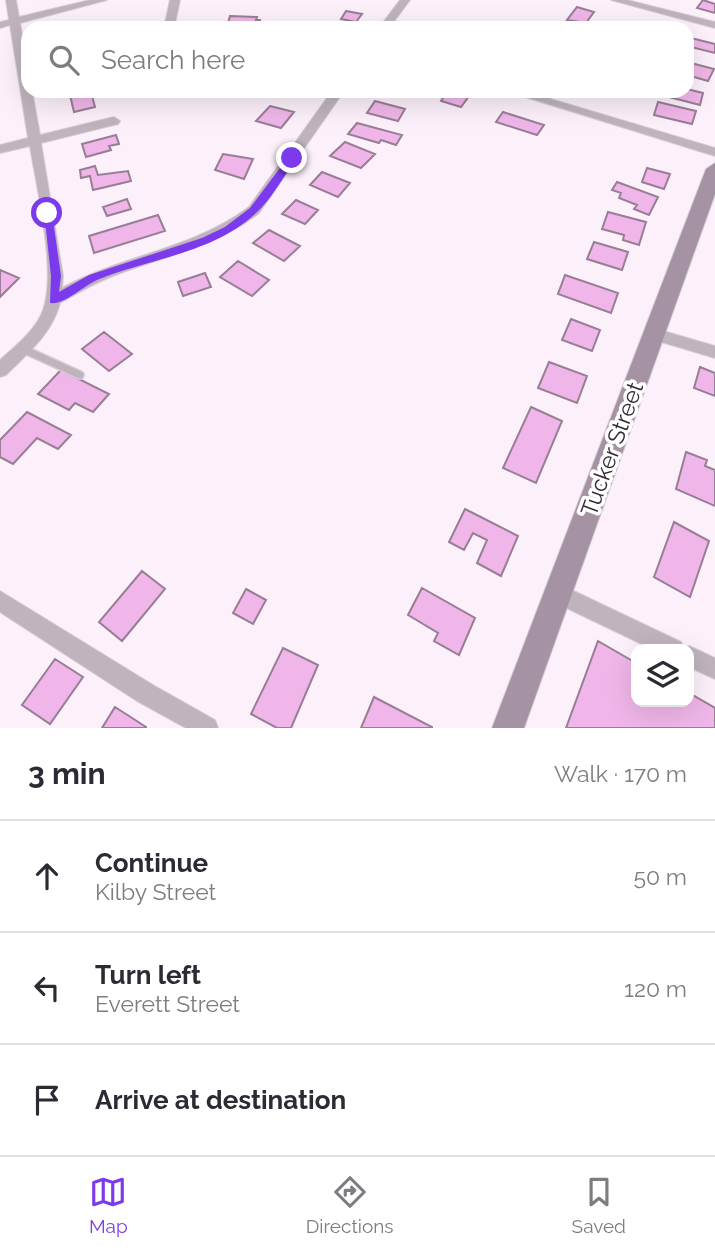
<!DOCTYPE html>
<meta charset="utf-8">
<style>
body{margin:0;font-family:Raleway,sans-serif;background:#f2f2f3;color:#2b2b33}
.controls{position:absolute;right:21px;bottom:21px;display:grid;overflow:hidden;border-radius:14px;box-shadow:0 7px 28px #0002}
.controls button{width:63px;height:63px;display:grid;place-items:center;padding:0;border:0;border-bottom:2px solid #e1e1e2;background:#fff;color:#2b2b33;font:35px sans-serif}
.stop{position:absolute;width:21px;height:21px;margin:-16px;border:5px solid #7c3aed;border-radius:50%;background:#fff}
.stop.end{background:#7c3aed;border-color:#fff;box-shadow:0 2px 7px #0008}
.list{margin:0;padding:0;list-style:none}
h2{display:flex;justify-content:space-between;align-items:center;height:91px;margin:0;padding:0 28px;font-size:30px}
h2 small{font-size:23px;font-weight:400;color:#7c7c81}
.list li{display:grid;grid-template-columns:46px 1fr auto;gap:21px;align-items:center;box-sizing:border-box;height:112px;padding:0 28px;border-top:2px solid #e1e1e2}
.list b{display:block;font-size:26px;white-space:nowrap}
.list p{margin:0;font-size:23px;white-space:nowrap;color:#7c7c81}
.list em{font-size:23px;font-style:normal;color:#7c7c81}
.icon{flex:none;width:38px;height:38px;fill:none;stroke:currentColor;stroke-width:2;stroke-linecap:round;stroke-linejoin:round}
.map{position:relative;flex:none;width:715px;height:728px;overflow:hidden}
.search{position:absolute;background:#fff;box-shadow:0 7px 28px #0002;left:21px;right:21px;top:21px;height:77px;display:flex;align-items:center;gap:18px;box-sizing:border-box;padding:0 24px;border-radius:21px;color:#7c7c81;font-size:26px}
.sheet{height:427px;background:#fff}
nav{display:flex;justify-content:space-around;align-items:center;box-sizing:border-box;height:98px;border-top:2px solid #e1e1e2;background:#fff;font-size:19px;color:#7c7c81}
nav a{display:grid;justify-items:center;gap:4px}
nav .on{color:#7c3aed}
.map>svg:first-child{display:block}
</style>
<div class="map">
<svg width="715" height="728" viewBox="0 0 715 728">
<rect width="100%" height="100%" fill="#fcf0fa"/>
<path fill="#f0b6e9" stroke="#977e94" stroke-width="2" d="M703,0L715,4V13L697,8Z
M577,7L594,12L586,23L567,20Z
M346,11L362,14L356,22L341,19Z
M230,16L257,17L256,20H260L259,27L235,26L236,23H228Z
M687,37L715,44V53L687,46Z
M687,62L714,69L708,81L687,75Z
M687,89L703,93L700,105L665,96L667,91Z
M95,91L96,95L92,96L95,107L74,112L70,95Z
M448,91H451L469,96L461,107L441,101Z
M375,101L405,109L398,121L367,113Z
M658,102L696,111L692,124L654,115Z
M270,106L294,112L281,128L256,121Z
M503,112L544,125L537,135L496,122Z
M357,123L402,135L396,145L381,140L379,143L348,134Z
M116,135L119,144L109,146L111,150L86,157L82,144Z
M345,142L375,154L361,168L330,156Z
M223,154L253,159L244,179L215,170Z
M95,166L98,175L128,171L131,181L93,190L90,176L81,178L80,170Z
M647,168L670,174L664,189L642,182Z
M322,172L350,183L338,197L310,185Z
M617,182L658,197L649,215L634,209L637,205L619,198L621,193L612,190Z
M127,199L131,209L107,216L103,207Z
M296,200L318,210L305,224L282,214Z
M608,212L646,222L639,245L623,240L624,235L602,229Z
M158,215L165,231L94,253L89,236Z
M269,230L300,246L284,261L253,243Z
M594,242L628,252L622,270L587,259Z
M238,261L269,280L252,296L220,277Z
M0,270L19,278L0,297Z
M205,273L211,287L183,296L178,282Z
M565,275L618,293L611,313L558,294Z
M571,319L600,330L592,351L562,340Z
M104,332L132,354L109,371L82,349Z
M549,362L587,376L577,403L538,388Z
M700,367L715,373V396L694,388Z
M61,370L109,394L93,412L75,403L69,410L38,394Z
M531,407L562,421L536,483L503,468Z
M27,412L71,435L58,449L37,438L13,464L0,457V440Z
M686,452L707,460L705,466L715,470V506L676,489Z
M465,509L518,536L501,576L477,563L487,540L473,533L464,550L449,542Z
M674,522L709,541L690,597L654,577Z
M142,571L165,589L122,641L99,622Z
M422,588L475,618L459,655L434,641L438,633L408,615Z
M246,589L266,600L253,624L233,613Z
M598,641L636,663V702H689V693L715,708V728H566Z
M283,648L318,665L291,728H277L251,714Z
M55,659L83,677L50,724L22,705Z
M374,697L432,727V728H361Z
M115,707L146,727V728H102Z"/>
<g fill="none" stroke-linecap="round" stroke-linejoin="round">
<g stroke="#d8cdd7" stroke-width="10">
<path id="lane" d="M23,349L80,375"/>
</g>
<g stroke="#d8cdd7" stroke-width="2">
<path id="street" d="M6,0H16L19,17L90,0H107L20,23L28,69V91H32L40,135L114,117L120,121L118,124L41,143L63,276L62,288C123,255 193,249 249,207L332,91H344L259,213C216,246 168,255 118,274C98,281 79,292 60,303C52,334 27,354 6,375L0,377V360C14,347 31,334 40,317C60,280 36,187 30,146L0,153V145L28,138L10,25L0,28V22L9,20Z
M170,0H180L174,28H164Z
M400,0H410L389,28H379Z
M611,0H627L715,22V28Z
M506,91H524L715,148V156Z
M653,328L715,346V358L648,338L645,334L648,330Z
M559,584L681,642L684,648L689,646L715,658V679L689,667V649H652L552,601L549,594L552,587Z
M0,591L153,685L215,720L218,728H186L137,701L0,612Z"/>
</g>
<g stroke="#d8cdd7" stroke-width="2">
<path id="secondary" d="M715,163V194L524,728H492L706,169Z"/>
</g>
<use href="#lane" stroke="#bfb3bd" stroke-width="7"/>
<use href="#street" fill="#bfb3bd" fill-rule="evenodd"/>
<use href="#secondary" fill="#a593a3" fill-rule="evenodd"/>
</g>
<path fill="#7c3aed" d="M289,156L296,158C284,176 271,200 255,214C211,254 150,258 97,280C83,286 65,305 50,303L51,276L44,211L52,213L61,276L59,292L89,275L202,238L225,227L250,208Z"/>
<g text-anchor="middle" stroke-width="7" stroke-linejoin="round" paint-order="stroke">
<g font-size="23" fill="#362b35" stroke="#fff">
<text transform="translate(612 449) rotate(-70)" y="8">Tucker Street</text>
</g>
</g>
</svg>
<div class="controls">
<button><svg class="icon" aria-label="layers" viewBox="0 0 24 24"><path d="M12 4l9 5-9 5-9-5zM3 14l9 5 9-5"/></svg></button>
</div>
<div class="stop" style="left:47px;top:213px"></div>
<div class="stop end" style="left:292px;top:158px"></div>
<div class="search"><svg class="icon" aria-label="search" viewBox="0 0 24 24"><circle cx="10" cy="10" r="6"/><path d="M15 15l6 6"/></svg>Search here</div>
</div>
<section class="sheet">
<h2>3 min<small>Walk · 170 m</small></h2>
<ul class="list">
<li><svg class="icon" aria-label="ahead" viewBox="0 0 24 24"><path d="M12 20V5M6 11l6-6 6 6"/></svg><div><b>Continue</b><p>Kilby Street</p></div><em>50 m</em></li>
<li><svg class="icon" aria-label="left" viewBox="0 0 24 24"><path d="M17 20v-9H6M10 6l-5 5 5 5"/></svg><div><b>Turn left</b><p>Everett Street</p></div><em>120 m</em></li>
<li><svg class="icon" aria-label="arrive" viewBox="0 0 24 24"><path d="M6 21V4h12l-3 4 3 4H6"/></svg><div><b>Arrive at destination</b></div></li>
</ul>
</section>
<nav>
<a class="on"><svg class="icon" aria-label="map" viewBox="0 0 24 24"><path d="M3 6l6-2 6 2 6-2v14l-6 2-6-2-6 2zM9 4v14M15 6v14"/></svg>Map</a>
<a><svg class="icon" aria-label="directions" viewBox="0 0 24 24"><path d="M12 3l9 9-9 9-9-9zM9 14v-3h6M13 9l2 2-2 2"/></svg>Directions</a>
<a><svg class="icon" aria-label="saved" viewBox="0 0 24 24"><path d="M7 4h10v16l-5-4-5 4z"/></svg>Saved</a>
</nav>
